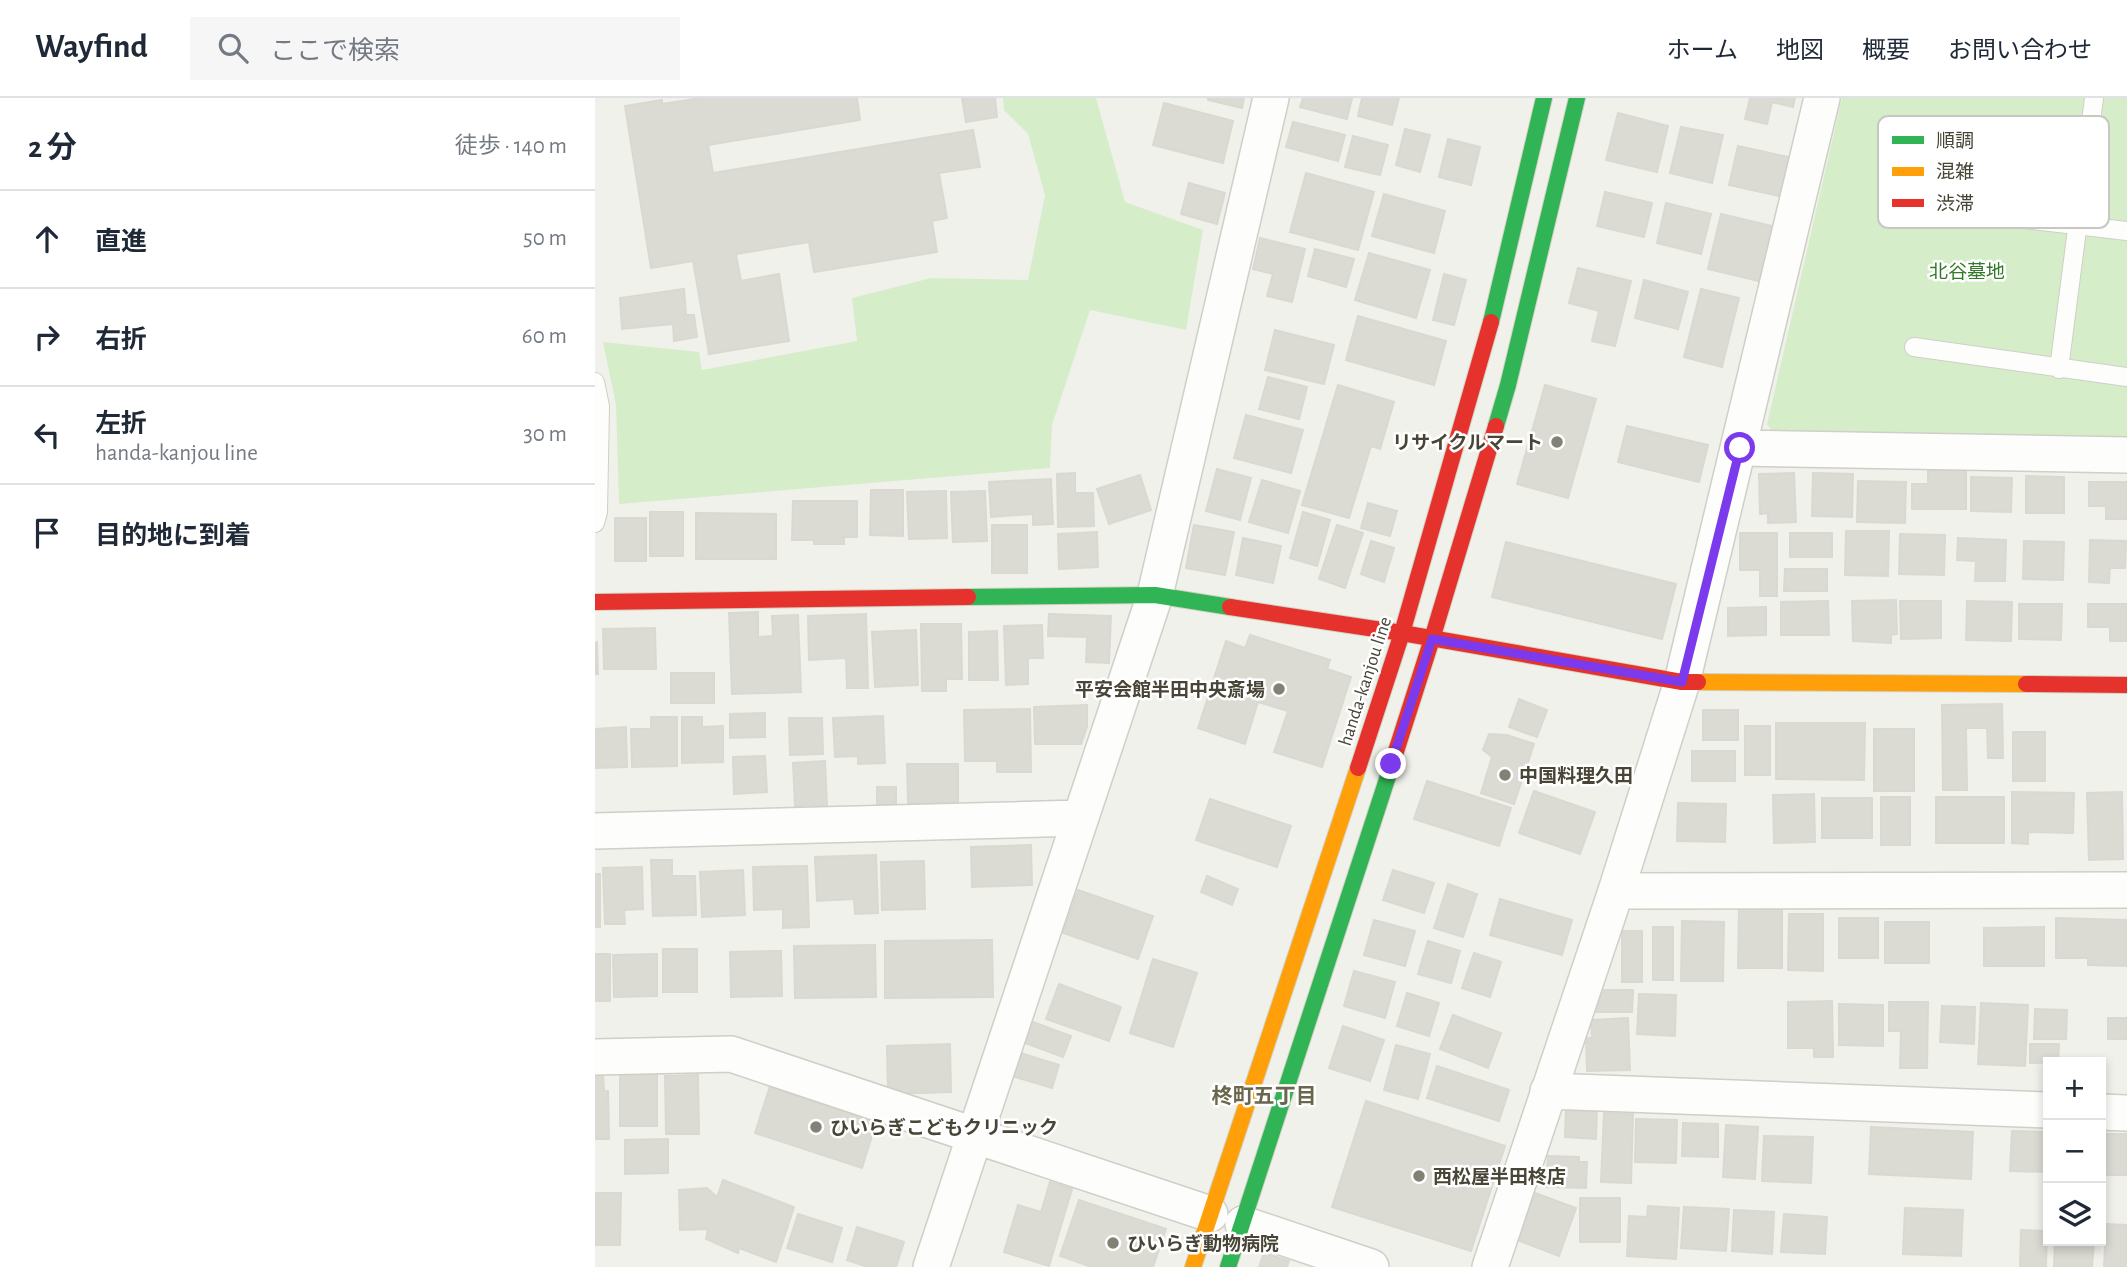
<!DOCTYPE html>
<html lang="ja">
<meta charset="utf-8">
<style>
body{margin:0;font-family:"Alegreya Sans","Noto Sans JP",sans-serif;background:#f6f6f7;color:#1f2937}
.controls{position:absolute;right:21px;bottom:21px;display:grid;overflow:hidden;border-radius:0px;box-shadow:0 4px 10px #0003}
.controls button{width:63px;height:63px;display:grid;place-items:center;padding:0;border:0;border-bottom:2px solid #e0e1e3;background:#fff;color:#1f2937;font:35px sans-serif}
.stop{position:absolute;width:21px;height:21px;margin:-16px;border:5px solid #7c3aed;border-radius:50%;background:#fff}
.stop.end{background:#7c3aed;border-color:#fff;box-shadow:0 2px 7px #0008}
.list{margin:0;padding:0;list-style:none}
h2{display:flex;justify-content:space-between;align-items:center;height:91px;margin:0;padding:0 28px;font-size:30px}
h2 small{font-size:23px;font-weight:400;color:#747a83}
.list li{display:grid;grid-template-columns:46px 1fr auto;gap:21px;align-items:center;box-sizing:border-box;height:98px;padding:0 28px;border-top:2px solid #e0e1e3}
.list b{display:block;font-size:26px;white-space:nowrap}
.list p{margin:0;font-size:23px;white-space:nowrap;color:#747a83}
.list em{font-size:23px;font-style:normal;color:#747a83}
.icon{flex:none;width:38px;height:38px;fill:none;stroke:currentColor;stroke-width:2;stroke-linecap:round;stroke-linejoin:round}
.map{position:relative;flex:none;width:1532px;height:1169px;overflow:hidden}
header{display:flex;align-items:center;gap:42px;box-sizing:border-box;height:98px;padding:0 35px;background:#fff;border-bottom:2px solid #e0e1e3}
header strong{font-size:33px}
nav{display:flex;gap:38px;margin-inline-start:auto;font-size:24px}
.search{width:490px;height:63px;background:#f6f6f7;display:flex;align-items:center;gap:18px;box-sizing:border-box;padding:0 24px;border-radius:0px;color:#747a83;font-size:26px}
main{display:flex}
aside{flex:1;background:#fff}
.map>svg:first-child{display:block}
</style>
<header>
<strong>Wayfind</strong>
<div class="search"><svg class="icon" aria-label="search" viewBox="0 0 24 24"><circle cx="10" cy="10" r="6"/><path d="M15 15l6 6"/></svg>ここで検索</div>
<nav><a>ホーム</a><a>地図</a><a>概要</a><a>お問い合わせ</a></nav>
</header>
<main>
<aside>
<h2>2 分<small>徒歩 · 140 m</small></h2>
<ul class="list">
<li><svg class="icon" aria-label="ahead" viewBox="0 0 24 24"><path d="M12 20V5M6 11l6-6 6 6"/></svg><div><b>直進</b></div><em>50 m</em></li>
<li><svg class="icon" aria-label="right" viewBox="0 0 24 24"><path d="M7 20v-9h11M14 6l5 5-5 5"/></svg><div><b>右折</b></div><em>60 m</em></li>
<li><svg class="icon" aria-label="left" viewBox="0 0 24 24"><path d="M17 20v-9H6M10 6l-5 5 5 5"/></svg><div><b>左折</b><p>handa-kanjou line</p></div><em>30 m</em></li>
<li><svg class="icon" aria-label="arrive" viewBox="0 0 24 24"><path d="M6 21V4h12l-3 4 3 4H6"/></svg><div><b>目的地に到着</b></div></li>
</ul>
</aside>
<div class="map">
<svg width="1532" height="1169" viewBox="0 0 1532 1169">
<rect width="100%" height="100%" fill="#f1f1eb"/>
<path fill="#d6edca" d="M408,0H501L530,104L608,132L591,232L495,212L457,327L455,370L24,406L21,307L8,244L104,254L107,272L262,243L257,200L336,180L433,182L450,97L433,36L409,12Z
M1247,0H1532V340L1179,336L1172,326Z"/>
<path fill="#dbdad3" stroke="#d9d9d1" stroke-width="2" d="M106,0H262L265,22L113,47L118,75L378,32L385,69L344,75L352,120L337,123L342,154L219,174L214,144L141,156L146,183L184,176L194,243L114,256L98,163L56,170L30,8L67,2V6Z
M367,0H400L402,19L371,24Z
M613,0H649L647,10L613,2Z
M708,0H757L752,21L705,9Z
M767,0H804L797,27L763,18Z
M1155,0H1200L1198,9L1177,4L1172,26L1150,21Z
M569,5L638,23L628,65L558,47Z
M1023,15L1073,28L1062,74L1011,62Z
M698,24L750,37L743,63L691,49Z
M1086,29L1128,37L1117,85L1075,75Z
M810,31L835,37L825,74L801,67Z
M758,38L793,47L785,77L750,69Z
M853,41L885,49L876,87L844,79Z
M1143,48L1197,60L1188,99L1134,87Z
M711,75L779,94L763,152L695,134Z
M594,85L630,95L622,126L586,116Z
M1010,94L1057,105L1049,139L1002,128Z
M789,96L850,113L839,155L777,138Z
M1071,105L1116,116L1106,156L1062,145Z
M1126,116L1181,129L1168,184L1113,171Z
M665,140L710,151L697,204L672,198L678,176L658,171Z
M720,151L759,161L751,189L713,178Z
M774,155L835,172L821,220L760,202Z
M983,170L1036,183L1020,248L997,243L1004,213L974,205Z
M849,176L871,182L859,227L838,222Z
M1049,182L1093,194L1083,231L1040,220Z
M89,191L91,217H99L102,239L79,243L78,226L27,231L25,200Z
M1106,191L1144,200L1127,269L1089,259Z
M763,218L851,243L839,287L751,262Z
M680,232L739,247L729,286L670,272Z
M673,279L712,289L704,321L664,311Z
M743,287L799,304L785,351L776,348L754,420L707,407Z
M950,287L1001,301L973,400L922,386Z
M651,317L708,332L696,375L639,360Z
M1032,328L1113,347L1104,384L1023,364Z
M622,371L656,380L645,422L611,413Z
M1333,372H1371V411H1317V386H1333Z
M480,375V395H498L499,428L463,429L462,376Z
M1199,375L1201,424L1173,425V415L1165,416L1164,376Z
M1218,375L1258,376L1257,419L1217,418Z
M545,377L556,412L514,426L502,391Z
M1431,378L1469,379V415H1431Z
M1376,379L1417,380L1416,414L1376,413Z
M456,381L458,426L438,427V416L396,419L394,384Z
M667,382L705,393L693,435L654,424Z
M1263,383L1311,384L1310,425L1262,424Z
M1494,384H1532V421H1511V408H1494Z
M276,392H308V438L275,437Z
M351,393L352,440L314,441L312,394Z
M390,393L392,443L358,444L356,394Z
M198,403H262V439H249V446H219V442H197Z
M773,405L802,413L795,438L766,430Z
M55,414H88V458H55Z
M708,414L735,422L722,468L695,460Z
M101,415L181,416V461H101Z
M20,420H51V463H20Z
M397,427H432V475H397Z
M599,427L639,434L630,477L591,470Z
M742,427L768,435L750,490L724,481Z
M1251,433H1294L1293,478L1250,477Z
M502,434L503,469L464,471L463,436Z
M1145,435H1182V498H1165V472H1145Z
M1195,435H1237V459H1195Z
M1305,436L1350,437L1349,477L1304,476Z
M648,440L686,448L678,485L641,477Z
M1363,440L1411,442L1410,483H1380L1381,463L1362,462Z
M1495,442L1531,443L1530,470H1515L1514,485L1494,484Z
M776,443L799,450L789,484L766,476Z
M1429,443L1469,444L1468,482L1428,481Z
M911,444L1081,486L1067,541L897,499Z
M1190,471H1232V493H1189Z
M1301,502L1302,536L1296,537V545L1258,543L1257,503Z
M1233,503L1234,537H1186V504Z
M1305,503H1346V540L1306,541Z
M1372,503L1417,504L1416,543L1371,542Z
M1424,506H1467L1466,542L1424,541Z
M1493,506H1532V543H1515V529H1493Z
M1171,509V537L1133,538V510Z
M163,514V539L178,538L177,518L203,517L206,594L137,596L134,515Z
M271,516L273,590H252L251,560L214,562L213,518Z
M454,516L516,518L514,565L491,564L492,539L453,538Z
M326,526H366L367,581H351V593H327Z
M447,527L448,560H433V586L411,587L409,528Z
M60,530L61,571H9L8,531Z
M321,532L323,587L280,589L277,534Z
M402,533L403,582H374V534Z
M655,537L735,562L732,571L756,579L727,669L679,654L693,613L663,604L650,646L603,630L631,543L650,550Z
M2,544L3,576H0V545Z
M76,575H119V605H76Z
M924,601L952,612L942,639L914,629Z
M1407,606L1408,660H1393L1392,630H1371L1372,692H1348L1347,607Z
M492,607V629L486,646H440L439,609Z
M435,611L436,674H402V663H370L369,612Z
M1108,612H1143V642H1108Z
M170,615V639L135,640V616Z
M288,618L290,665L263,666V658L240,659L238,620Z
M56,619H82V668L37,669L36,631H56Z
M87,619H107V629L128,628V664L87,665Z
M194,620H227L228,656L195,657Z
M1181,625H1270L1269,682L1181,681Z
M1150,628H1175V677H1150Z
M31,629L32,669L0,670V631Z
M1279,631H1319V693H1279Z
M1418,634H1450V683H1418Z
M894,636L912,637L939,646L919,706L886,695L897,659L888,652Z
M1097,653H1140V683H1097Z
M170,658L172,694L139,696L138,659Z
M230,663L232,707L200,708L198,665Z
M312,666H363V705H313Z
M832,683L916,710L904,748L819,721Z
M282,689H301V712H282Z
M939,693L1000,714L985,756L924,735Z
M1417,694L1479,695L1478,735L1433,734V746L1417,745Z
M1527,694L1528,761L1494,762L1492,695Z
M1219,696L1220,744L1179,745L1178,697Z
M1286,699H1315V747H1286Z
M1341,699H1409V745H1341Z
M1227,700H1277V740H1227Z
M615,701L696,728L682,769L601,742Z
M1083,705L1131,706L1130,744L1082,743Z
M436,747L437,787L377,789L376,749Z
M281,757L283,815L260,816L259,801L222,803L220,759Z
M56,762H77V778H100L101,817L58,818Z
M329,763L330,811L287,812L286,764Z
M212,768L214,829L188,830V811L159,812L158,769Z
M47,769L48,811L29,812L30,826H10L8,770Z
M148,772L150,817L107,819L105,774Z
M798,772L839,785L829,815L788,802Z
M0,776H5V829H0Z
M612,778L643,791L637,807L606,794Z
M853,786L882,796L868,839L839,830Z
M483,792L558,818L543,861L468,835Z
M905,801L977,822L967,857L895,837Z
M1144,808L1187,809V870H1143Z
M1194,816H1228V873L1193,872Z
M1244,820H1283V860H1244Z
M1461,820L1532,822L1531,868L1493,867V860H1461Z
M779,822L820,833L810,868L769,857Z
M1087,823L1129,824L1128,883H1086Z
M1290,824H1334V865H1290Z
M1058,829H1078V882H1058Z
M1449,829V868H1389V830Z
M1027,833H1047V884H1027Z
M397,842L398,899L290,900V843Z
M833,843L865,853L856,885L823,876Z
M280,847L281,899L200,900L199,848Z
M68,851H102V894H68Z
M186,853L187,898L136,899L135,854Z
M879,855L906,864L895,899L867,890Z
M0,856H15V903H0Z
M62,856V898L19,899L18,857Z
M558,861L602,875L578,949L535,935Z
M759,873L800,884L790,920L749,908Z
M464,886L526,909L514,943L451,921Z
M1007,892H1038L1037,914H1000Z
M812,895L844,905L834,938L802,928Z
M1044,896L1081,897L1080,938L1042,936Z
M1237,903L1238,959H1219V950H1193V904Z
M1294,904H1333L1332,970H1305L1306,933H1294Z
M1386,905L1433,907L1430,968L1383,966Z
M1244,906L1288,907V948L1244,947Z
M1347,908L1380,909L1379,946L1345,944Z
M1440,911L1472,912L1471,941H1439Z
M858,917L906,935L893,970L845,951Z
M1033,920L1035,972L992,973L991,940H997L996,922Z
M1513,920H1532V941H1513Z
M435,923L476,938L468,959L427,944Z
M748,928L789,942L775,983L734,970Z
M355,946L356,994L293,996L292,948Z
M1435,946H1464L1463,964L1435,965Z
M801,947L835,956L823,1001L789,992Z
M422,954L464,967L457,990L414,977Z
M842,968L914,992L904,1023L832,1000Z
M25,972H62V1028H25Z
M0,975H8L9,993H13L14,1041H0Z
M103,977L104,1036H71L70,978Z
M175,988L282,1022L267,1070L160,1035Z
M771,1003L910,1048L876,1153L737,1109Z
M971,1010L1002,1011L1001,1041L970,1039Z
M1009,1015L1038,1016L1036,1085L1006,1084Z
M1041,1021L1082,1022L1081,1065L1040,1064Z
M1088,1025L1123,1026V1059L1087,1058Z
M1131,1027L1163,1029L1160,1081L1128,1079Z
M1276,1029L1378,1034L1376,1081L1274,1076Z
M1417,1033L1453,1034V1074L1415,1073Z
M1508,1036H1532V1077H1507Z
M1169,1038L1218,1039L1216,1085L1167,1083Z
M73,1041V1075L30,1076V1042Z
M953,1058L984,1059V1064H992L991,1090L951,1089Z
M128,1082L199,1109L181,1164L144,1150L143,1155L111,1141L113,1131L85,1132L84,1092L112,1090L122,1099Z
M455,1084L477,1091L454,1168L409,1154L423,1107L446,1114Z
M0,1095H26L25,1147H0Z
M940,1095L981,1110L964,1158L922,1142Z
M985,1100H1025V1144H985Z
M484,1102L571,1131L558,1169H497L465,1158Z
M1053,1108L1084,1110L1081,1161L1032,1158L1034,1118L1052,1119Z
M1089,1109L1134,1111L1131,1153L1086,1150Z
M1310,1110L1368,1112L1366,1158L1308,1156Z
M1139,1112L1179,1114L1177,1156L1137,1153Z
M203,1116L247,1130L237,1164L192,1150Z
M1189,1116L1232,1119L1230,1156L1186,1154Z
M1511,1126L1532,1127V1169H1509Z
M262,1129L309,1144L301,1169H273L252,1162Z
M1426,1132L1452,1133L1451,1169H1425Z
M1460,1143H1499L1497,1169H1459Z
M669,1155L694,1163L692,1169H664Z"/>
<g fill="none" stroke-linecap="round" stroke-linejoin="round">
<g stroke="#cfcfc8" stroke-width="20">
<path id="lane" d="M1395,117L1532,133
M1319,249L1532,279
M1464,271L1499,0
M0,284L5,308L3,414L0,425"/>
</g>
<g stroke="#cfcfc8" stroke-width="38">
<path id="street" d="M1145,350L1532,357
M0,733L484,720
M1021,793L1532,792
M0,959L136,956L615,1116
M953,993L1453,1012
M1506,1014L1532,1015
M648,1126L776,1169
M336,1169L560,497L676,0
M895,1169L1021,793L1087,584L1227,0"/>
</g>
<g stroke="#d2d2c3" stroke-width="18">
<path id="fast" d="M896,224L949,0
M901,328L913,287L982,0
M373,499L560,497L635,509
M633,1169L796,669"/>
</g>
<g stroke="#d2d2c3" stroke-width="18">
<path id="slow" d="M1103,584L1431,586
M598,1169L763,670"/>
</g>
<g stroke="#d2d2c3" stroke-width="18">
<path id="jam" d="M0,504L373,499
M635,509L807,535L1087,584H1103
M1431,586L1532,587
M796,669L837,541L901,328
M763,670L807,535L896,224"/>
</g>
<use href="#lane" stroke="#fdfdfc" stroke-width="18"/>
<use href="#street" stroke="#fdfdfc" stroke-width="35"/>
<use href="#fast" stroke="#30b455" stroke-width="16"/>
<use href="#slow" stroke="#ff9f0a" stroke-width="16"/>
<use href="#jam" stroke="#e5322d" stroke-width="16"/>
</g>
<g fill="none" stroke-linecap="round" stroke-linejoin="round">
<path stroke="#7c3aed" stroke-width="9" d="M796,666L837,541L1087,584L1145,350"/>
</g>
<g fill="#838175" stroke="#fff" stroke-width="2.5">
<circle cx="962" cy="344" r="7"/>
<circle cx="684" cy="591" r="7"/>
<circle cx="910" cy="677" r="7"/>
<circle cx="221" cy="1029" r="7"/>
<circle cx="824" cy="1078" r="7"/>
<circle cx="518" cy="1145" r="7"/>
</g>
<g text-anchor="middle" stroke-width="5" stroke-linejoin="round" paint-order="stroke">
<g font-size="19" fill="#317b28" stroke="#fff">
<text x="1372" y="180">北谷墓地</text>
</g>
<g font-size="19" font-weight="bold" fill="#484536" stroke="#fff" text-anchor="start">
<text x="948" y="351" text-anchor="end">リサイクルマート</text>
<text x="670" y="598" text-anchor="end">平安会館半田中央斎場</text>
<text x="924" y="684">中国料理久田</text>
<text x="235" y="1036">ひいらぎこどもクリニック</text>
<text x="838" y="1085">西松屋半田柊店</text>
<text x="532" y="1152">ひいらぎ動物病院</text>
</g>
<g font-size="19" fill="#484536" stroke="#fff">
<text transform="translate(769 583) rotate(-72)" y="7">handa-kanjou line</text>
</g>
<g font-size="21" font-weight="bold" fill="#6b674d" stroke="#fff">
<text x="669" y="1005">柊町五丁目</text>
</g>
</g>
<rect x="1283" y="18" width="231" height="112" rx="10" fill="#fff" stroke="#c8c7c3" stroke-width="2"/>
<rect x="1297" y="38" width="32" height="8" fill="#30b455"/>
<rect x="1297" y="69" width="32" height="9" fill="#ff9f0a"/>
<rect x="1297" y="101" width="32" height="8" fill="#e5322d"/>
<g font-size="19" fill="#484536">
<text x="1341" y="49">順調</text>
<text x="1341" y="80">混雑</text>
<text x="1341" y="112">渋滞</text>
</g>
</svg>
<div class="controls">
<button>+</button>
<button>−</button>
<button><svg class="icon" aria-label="layers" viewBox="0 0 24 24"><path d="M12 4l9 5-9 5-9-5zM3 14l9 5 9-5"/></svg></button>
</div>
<div class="stop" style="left:1145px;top:350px"></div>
<div class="stop end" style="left:796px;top:666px"></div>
</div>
</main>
